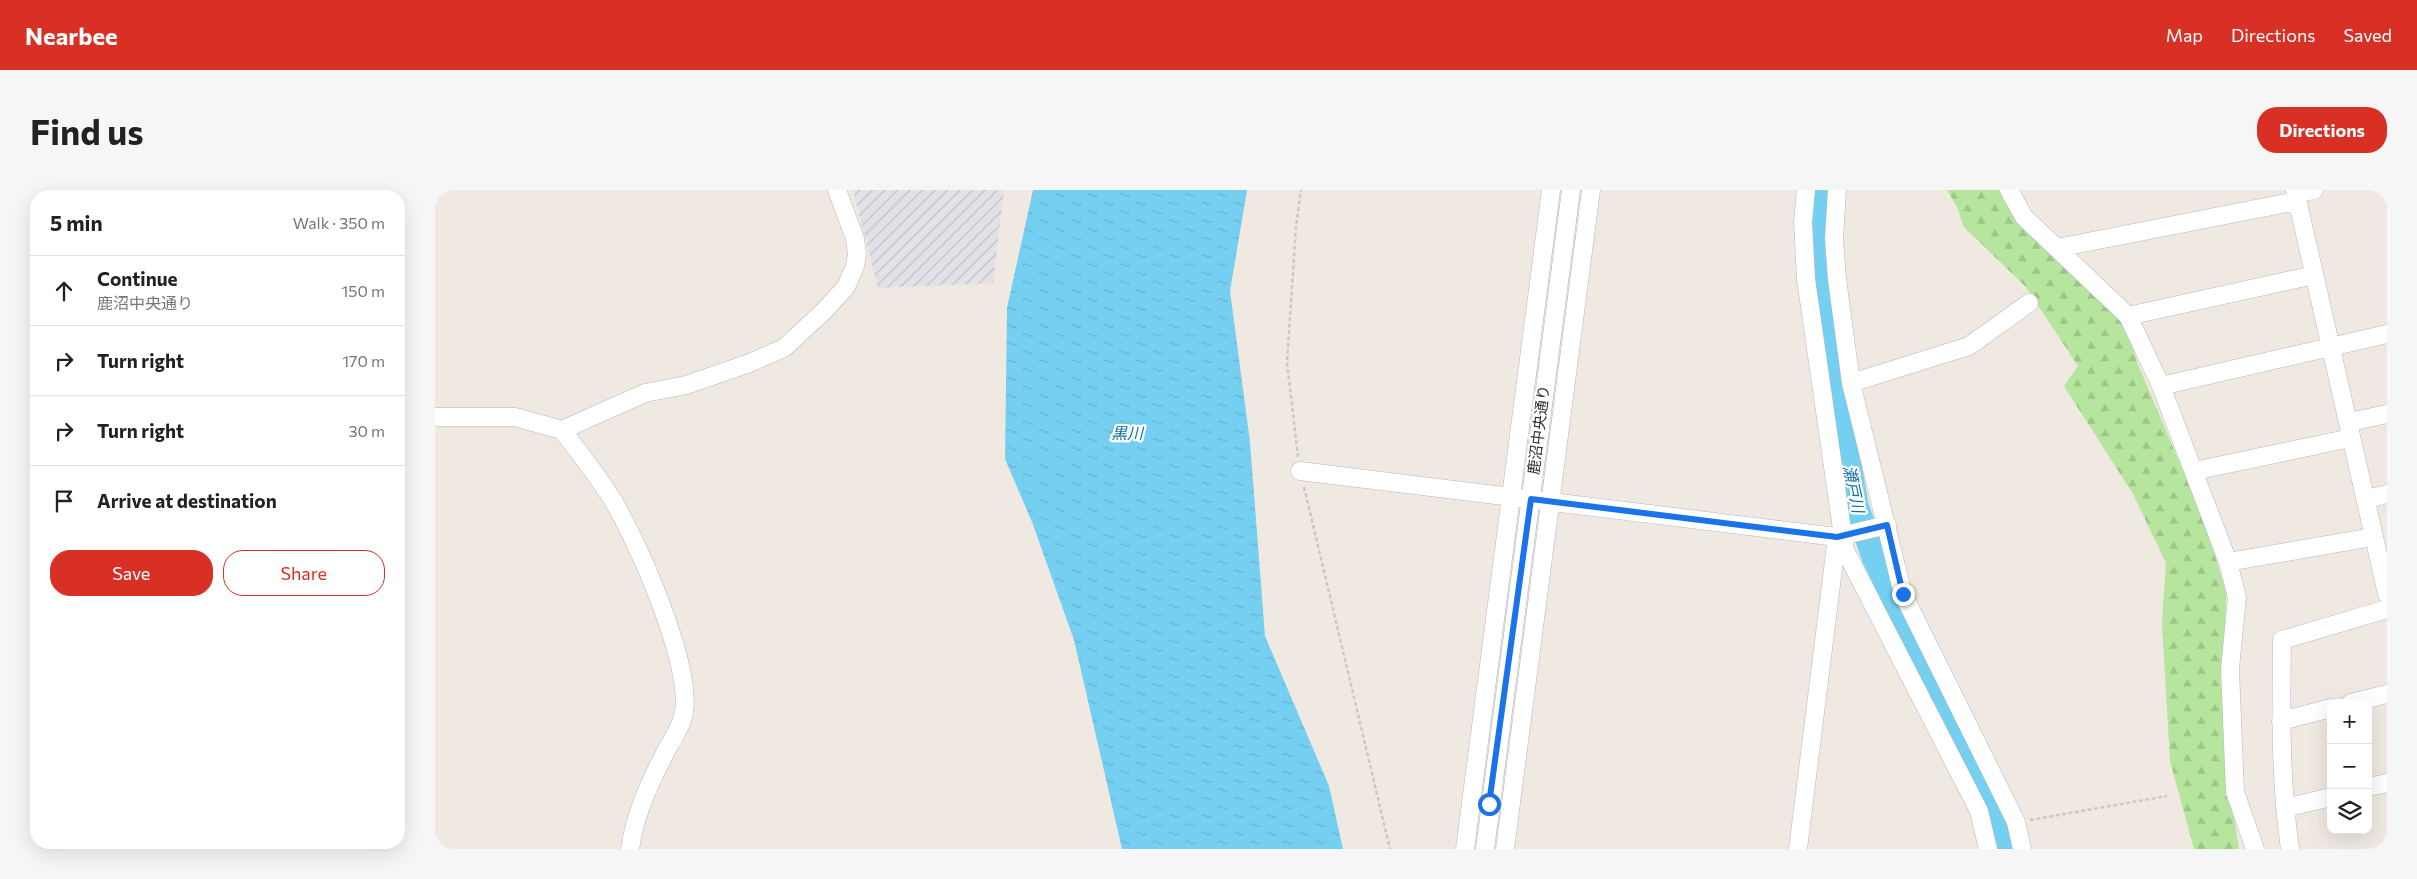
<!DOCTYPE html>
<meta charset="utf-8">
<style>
body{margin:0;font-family:Commissioner,"Noto Sans JP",sans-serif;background:#f6f6f6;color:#222}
.controls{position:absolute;right:15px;bottom:15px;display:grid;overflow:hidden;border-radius:10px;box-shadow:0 5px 20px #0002}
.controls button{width:45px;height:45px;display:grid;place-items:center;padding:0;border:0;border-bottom:1px solid #e0e0e0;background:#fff;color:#222;font:25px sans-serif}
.stop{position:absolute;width:15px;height:15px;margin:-11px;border:4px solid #1a73e8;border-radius:50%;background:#fff}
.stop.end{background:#1a73e8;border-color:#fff;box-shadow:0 1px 5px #0008}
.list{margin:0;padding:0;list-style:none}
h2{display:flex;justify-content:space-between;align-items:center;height:65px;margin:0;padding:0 20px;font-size:21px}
h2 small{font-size:16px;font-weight:400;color:#767676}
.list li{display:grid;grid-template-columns:32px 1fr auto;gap:15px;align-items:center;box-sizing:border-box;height:70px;padding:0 20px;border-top:1px solid #e0e0e0}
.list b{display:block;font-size:19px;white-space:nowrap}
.list p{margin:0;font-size:16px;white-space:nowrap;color:#767676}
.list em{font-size:16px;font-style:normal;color:#767676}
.actions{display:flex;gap:10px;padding:15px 20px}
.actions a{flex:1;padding:11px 0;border:1px solid #d93025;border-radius:20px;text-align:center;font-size:18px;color:#d93025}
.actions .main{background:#d93025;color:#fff}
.icon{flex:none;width:28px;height:28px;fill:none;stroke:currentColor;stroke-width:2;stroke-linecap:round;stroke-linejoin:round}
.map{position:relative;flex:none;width:1952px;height:659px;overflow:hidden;border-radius:20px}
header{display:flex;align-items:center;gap:30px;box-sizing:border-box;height:70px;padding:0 25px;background:#d93025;color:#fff}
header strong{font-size:24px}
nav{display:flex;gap:28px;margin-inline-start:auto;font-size:18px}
.intro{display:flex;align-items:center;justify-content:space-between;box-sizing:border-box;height:120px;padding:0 30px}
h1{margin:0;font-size:35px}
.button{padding:12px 22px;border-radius:20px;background:#d93025;color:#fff;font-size:18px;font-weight:700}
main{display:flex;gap:30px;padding:0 30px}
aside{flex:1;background:#fff;border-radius:20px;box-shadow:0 5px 20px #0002}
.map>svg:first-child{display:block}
</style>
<header>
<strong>Nearbee</strong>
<nav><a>Map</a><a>Directions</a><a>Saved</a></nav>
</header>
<div class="intro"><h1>Find us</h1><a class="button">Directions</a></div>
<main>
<aside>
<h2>5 min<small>Walk · 350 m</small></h2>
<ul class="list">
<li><svg class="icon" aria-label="ahead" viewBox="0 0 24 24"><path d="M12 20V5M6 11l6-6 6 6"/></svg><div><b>Continue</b><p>鹿沼中央通り</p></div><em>150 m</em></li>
<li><svg class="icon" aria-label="right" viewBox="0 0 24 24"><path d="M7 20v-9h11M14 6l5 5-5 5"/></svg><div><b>Turn right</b></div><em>170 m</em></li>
<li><svg class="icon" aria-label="right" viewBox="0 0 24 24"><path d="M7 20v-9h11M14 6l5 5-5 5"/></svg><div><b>Turn right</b></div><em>30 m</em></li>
<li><svg class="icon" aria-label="arrive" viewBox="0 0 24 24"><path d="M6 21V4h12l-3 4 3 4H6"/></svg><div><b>Arrive at destination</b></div></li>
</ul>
<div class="actions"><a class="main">Save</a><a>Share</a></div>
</aside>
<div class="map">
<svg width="1952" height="659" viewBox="0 0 1952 659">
<defs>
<pattern id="industrial-furrows" width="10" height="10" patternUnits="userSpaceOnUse" patternTransform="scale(1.25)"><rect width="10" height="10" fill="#e3e1e8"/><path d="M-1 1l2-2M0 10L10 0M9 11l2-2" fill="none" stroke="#c3c1c7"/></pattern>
<pattern id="forest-firs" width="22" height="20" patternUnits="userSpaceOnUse" patternTransform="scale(1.25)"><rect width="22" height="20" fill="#b6e59e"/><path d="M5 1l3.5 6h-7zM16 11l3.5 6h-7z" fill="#9dc588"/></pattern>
<pattern id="water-ripples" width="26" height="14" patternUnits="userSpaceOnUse" patternTransform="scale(1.25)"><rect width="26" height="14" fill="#75cff0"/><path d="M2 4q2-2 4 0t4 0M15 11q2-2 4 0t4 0" fill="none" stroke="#66b2ce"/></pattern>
</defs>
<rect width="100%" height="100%" fill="#efe9e1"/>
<path fill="url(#industrial-furrows)" d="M418,0H569L558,93L443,98Z"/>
<path fill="url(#forest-firs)" d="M1512,0H1571L1692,133L1702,172L1770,333L1791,402L1789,473L1796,607L1804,659H1759L1735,571L1727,433L1731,373L1698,304L1629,196L1643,176L1590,96L1528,36L1523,19Z"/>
<path fill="url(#water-ripples)" d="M598,0H812L795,101L815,252L830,446L894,596L908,659H687L639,450L597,332L570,269L572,118Z"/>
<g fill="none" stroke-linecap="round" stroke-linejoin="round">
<path stroke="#75cff0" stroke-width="25" d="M1389,0L1385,72L1395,167L1421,315L1439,367L1546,588L1569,659"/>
<g stroke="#b4b7c1" stroke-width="19">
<path id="minor" d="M1371,0L1368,32L1371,89L1410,360L1544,621L1553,659
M1402,0L1399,49L1402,89L1416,193L1468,404L1581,632L1587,659
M1574,0L1589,27L1693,126L1726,196L1793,372L1802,407L1795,479L1800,602L1820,659
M1860,0L1952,404
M1861,3L1879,0
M1622,58L1862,11
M1693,126L1879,85
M1416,193L1534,156L1594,113
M1726,196L1952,144
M0,227H80L127,240L210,203L251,195L312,174L349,158L388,122L411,97L420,76L422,64L420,49L402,0
M1914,232L1952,224
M127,240C142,260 158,280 172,301C200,343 257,473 249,522C247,536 237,550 230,563C214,594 200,624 195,659
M865,281L1402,347L1363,659
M1759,281L1916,248
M1932,309L1952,304
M1402,347L1452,335
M1793,372L1938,347
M1916,513L1952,504
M1846,531L1896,518
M1933,597L1952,593
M1850,618L1896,607
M1030,659L1116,0
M1050,659L1136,0
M1070,659L1156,0
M1855,659C1845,590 1846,520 1847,450L1952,419"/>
</g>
<path stroke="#c9c9c9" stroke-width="2.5" stroke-dasharray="4 2.5" stroke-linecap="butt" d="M863,267L852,172L861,37L866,0
M869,297L955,659
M1595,630L1732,606"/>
<use href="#minor" stroke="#fff" stroke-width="18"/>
</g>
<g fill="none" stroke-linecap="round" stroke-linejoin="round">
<path stroke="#1a73e8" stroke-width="6" d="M1054,614L1096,309L1402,347L1452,335L1468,404"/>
</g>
<g text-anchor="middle" stroke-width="4.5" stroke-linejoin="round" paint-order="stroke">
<g font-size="15" fill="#2e2e2e" stroke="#fff">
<text transform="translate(1104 240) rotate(-83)" y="5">鹿沼中央通り</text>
</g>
<g font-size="16" font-style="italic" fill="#0d6fa3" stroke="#fff">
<text x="692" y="249">黒川</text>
<text transform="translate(1419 299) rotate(78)" y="6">瀬戸川</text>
</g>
</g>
</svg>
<div class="controls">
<button>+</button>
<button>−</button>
<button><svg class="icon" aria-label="layers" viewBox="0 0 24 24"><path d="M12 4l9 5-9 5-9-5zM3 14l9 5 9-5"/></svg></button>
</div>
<div class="stop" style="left:1054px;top:614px"></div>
<div class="stop end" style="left:1468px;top:404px"></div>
</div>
</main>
